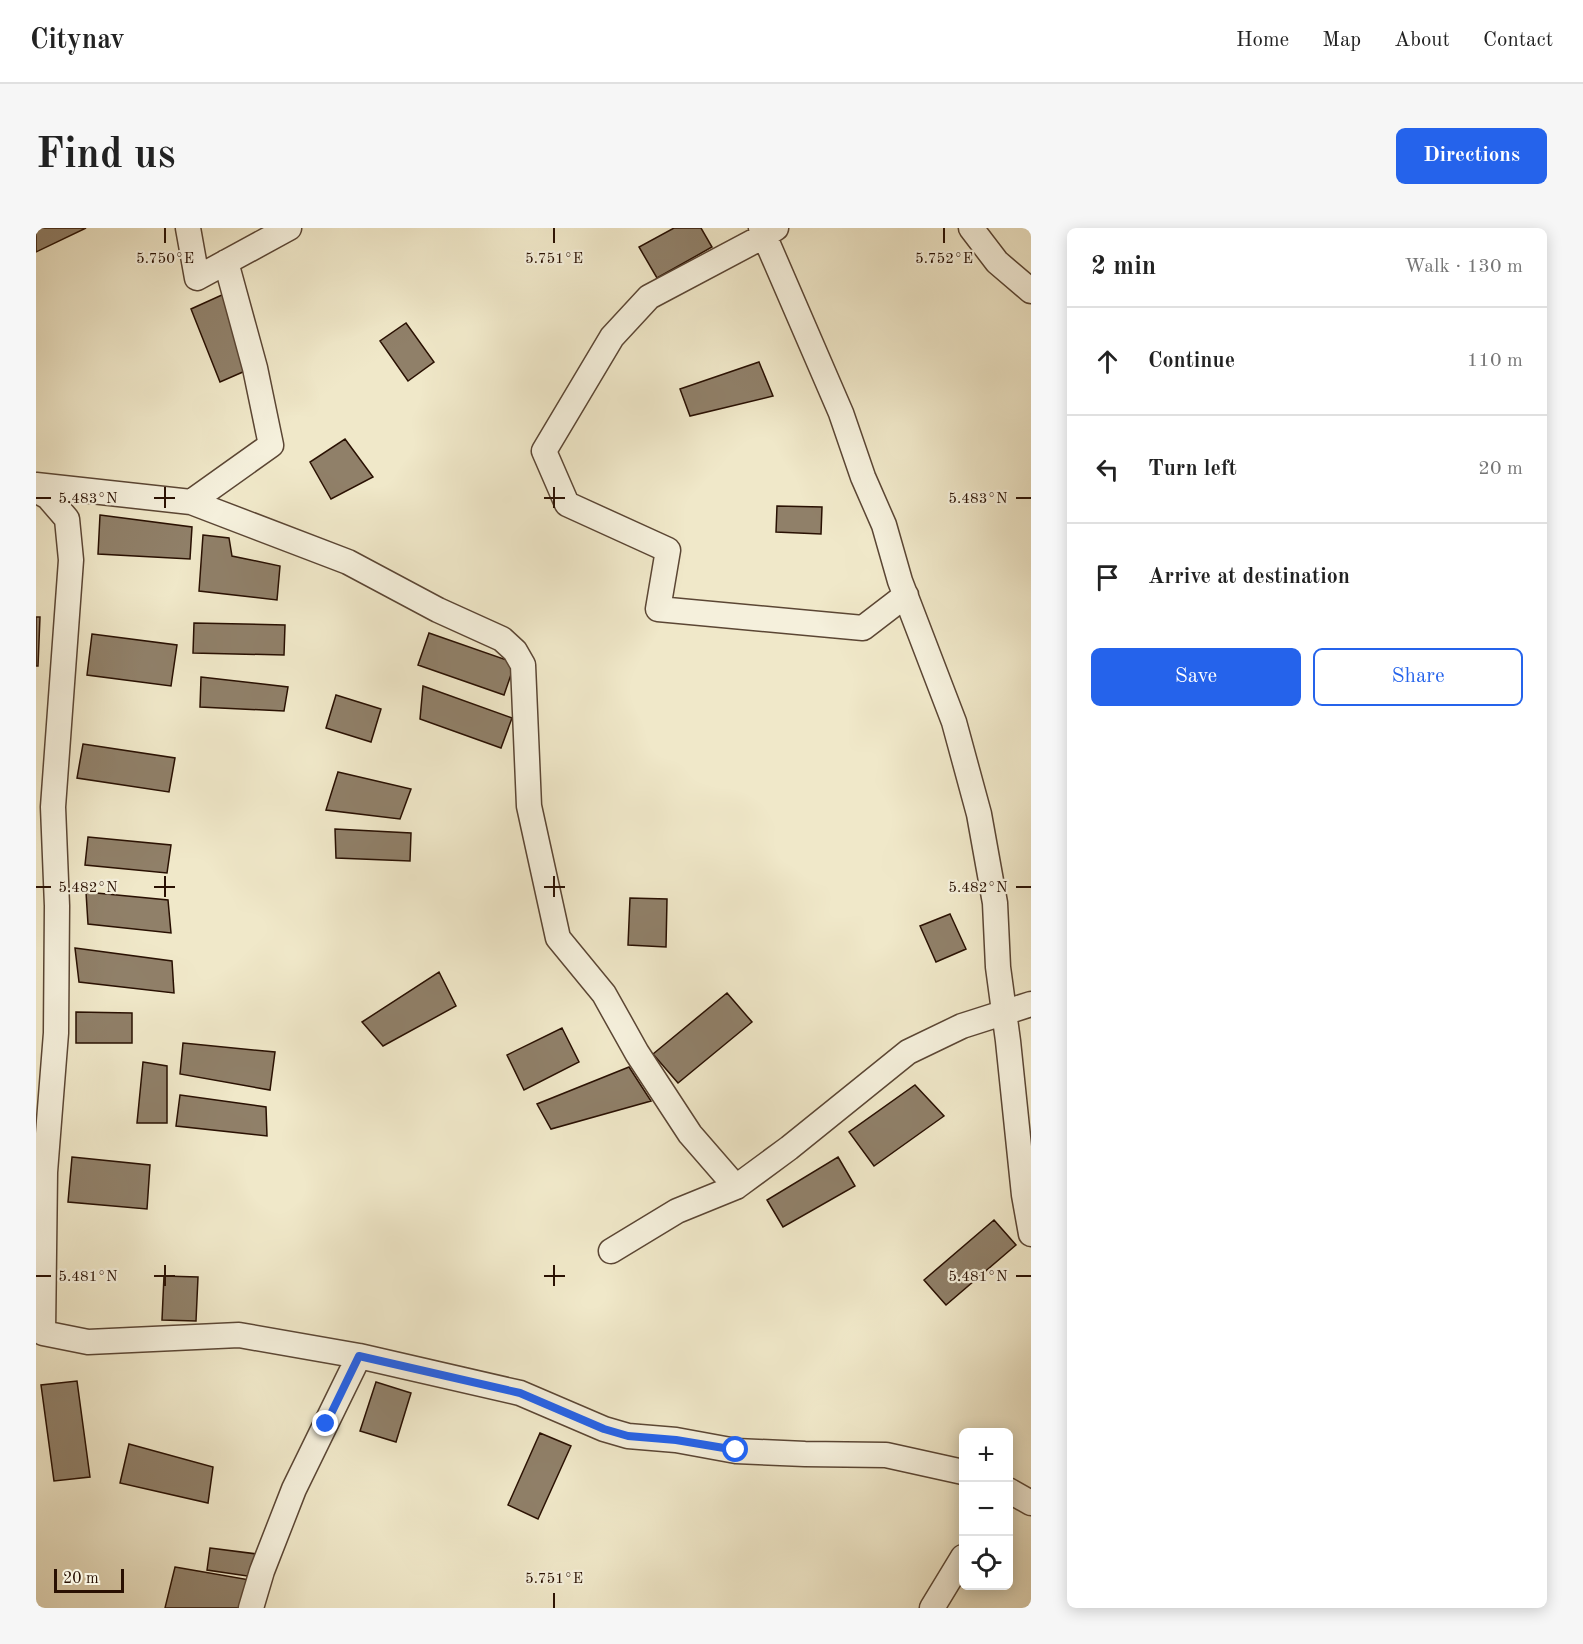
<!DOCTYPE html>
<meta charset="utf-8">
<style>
body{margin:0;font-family:"Old Standard TT",serif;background:#f6f6f6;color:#222}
.controls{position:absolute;right:18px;bottom:18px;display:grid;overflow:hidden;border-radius:9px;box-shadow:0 3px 15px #0003}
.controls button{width:54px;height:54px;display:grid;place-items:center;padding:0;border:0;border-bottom:2px solid #e0e0e0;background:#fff;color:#222;font:30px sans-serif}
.scale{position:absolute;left:18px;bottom:15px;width:70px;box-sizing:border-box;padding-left:6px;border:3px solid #291002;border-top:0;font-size:16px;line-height:21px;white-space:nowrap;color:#291002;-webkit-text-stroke:4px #f5f0dc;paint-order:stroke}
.stop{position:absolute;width:18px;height:18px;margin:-14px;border:4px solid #2563eb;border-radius:50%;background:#fff}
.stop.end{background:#2563eb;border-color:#fff;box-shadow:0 2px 6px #0008}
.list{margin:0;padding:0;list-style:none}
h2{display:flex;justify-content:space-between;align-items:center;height:78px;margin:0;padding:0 24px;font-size:26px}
h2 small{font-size:20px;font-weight:400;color:#767676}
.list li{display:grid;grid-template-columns:39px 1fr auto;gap:18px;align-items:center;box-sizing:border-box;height:108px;padding:0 24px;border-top:2px solid #e0e0e0}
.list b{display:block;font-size:22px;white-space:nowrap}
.list em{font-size:20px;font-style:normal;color:#767676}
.actions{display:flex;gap:12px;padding:18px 24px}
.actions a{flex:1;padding:14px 0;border:2px solid #2563eb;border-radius:9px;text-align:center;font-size:21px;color:#2563eb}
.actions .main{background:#2563eb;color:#fff}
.icon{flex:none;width:33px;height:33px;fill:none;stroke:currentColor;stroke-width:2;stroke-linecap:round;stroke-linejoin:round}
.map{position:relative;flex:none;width:995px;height:1380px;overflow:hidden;border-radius:9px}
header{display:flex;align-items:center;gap:36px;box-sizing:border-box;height:84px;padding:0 30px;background:#fff;border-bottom:2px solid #e0e0e0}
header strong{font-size:28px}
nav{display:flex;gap:33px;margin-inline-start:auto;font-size:21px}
.intro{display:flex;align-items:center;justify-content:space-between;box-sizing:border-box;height:144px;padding:0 36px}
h1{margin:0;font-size:42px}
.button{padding:15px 27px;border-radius:9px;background:#2563eb;color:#fff;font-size:21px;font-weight:700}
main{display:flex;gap:36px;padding:0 36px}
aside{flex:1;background:#fff;border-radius:9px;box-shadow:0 3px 15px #0003}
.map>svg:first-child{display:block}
</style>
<header>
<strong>Citynav</strong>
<nav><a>Home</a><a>Map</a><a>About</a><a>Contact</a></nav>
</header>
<div class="intro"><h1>Find us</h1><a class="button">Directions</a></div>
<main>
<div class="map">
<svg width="995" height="1380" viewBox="0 0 995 1380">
<rect width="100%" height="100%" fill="#f0e8c9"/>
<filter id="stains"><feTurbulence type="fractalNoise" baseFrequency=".00333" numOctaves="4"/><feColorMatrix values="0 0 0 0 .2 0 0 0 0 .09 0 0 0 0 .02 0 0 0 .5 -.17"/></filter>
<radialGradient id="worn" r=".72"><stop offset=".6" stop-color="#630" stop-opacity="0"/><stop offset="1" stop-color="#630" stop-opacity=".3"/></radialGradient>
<path fill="#908069" stroke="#291002" stroke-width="1.5" d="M0,0H50L0,24Z
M638,0H665L676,19L621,50L603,19Z
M188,66L216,140L184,154L155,81Z
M370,95L398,134L372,153L344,113Z
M723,134L737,168L654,188L644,161Z
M309,211L337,249L295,271L274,234Z
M741,278L786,279L785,306L740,304Z
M64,287L156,299L154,331L62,326Z
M167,307L193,310L196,328L244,338L241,372L163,363Z
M0,389H4L2,438H0Z
M158,395L249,397L248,427L157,425Z
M393,405L479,435L468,467L382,437Z
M56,406L141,417L135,458L51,447Z
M165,449L252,459L248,483L164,479Z
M387,458L476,490L465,520L384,491Z
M300,467L345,481L335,514L290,500Z
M47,516L139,530L133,564L41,550Z
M302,544L375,561L364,591L290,582Z
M299,601L375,605L374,633L300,630Z
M52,609L135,617L131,645L49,637Z
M50,664L132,672L135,705L52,696Z
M594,670L631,671L630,719L592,717Z
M914,686L930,721L900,734L884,698Z
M39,720L136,733L138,765L43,754Z
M403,744L420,778L347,818L326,794Z
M691,765L716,794L642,855L617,826Z
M40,784L96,785V815H40Z
M526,800L543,834L488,862L471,827Z
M147,815L239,824L234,862L144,846Z
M107,834L131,838V895H101Z
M593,839L615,873L515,901L501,876Z
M879,857L908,888L838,938L813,904Z
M144,867L230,879L231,908L140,898Z
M36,929L114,937L111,981L32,974Z
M802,929L819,958L747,999L731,972Z
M958,992L980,1017L910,1077L888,1052Z
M128,1048L162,1049L160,1093L126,1092Z
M41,1153L54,1249L18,1253L5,1157Z
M340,1154L375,1165L360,1214L324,1203Z
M504,1205L535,1218L502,1291L472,1277Z
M93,1216L177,1239L172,1275L84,1255Z
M174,1320L221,1326L218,1349L171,1342Z
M139,1339L214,1352L207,1380H129Z"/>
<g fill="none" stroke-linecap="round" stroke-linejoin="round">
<g stroke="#5b4634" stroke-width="27">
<path id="street" d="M152,0L161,50L253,0
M725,0L805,185L827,249L848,297L864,353L918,494L943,586L959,675L962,739L972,813L988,967L995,1006
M740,0L728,8L613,69L576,109L508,223L531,276L632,322L622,381L827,400L870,367
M935,0L961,34L995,63
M0,257L155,274L312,334L402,382L466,411L479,423L487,437L493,578L522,710L568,766L601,825L654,906L700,959
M0,262L12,269L31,291L35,332L17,579L21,678L20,805L9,944L7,1105L52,1114L203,1107L323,1128L484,1165L568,1201L592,1208L640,1212L700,1223L769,1226L850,1227L927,1244
M155,274L235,217L219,140L190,34
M575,1023L641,983L700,959L753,920L872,824L926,798L995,776
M972,1262L995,1275
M215,1380L226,1343L258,1261L323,1128
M896,1380L927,1329"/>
</g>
<use href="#street" stroke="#f5f0dc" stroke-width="24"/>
</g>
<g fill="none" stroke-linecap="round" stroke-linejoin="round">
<path stroke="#2563eb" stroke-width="8" d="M290,1196L323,1128L484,1165L568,1201L592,1208L640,1212L700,1222"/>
</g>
<path fill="none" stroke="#291002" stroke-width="2" d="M129,0V15M518,0V15M908,0V15M129,259V280M518,259V280M0,270H15M118,270H139M508,270H529M980,270H995M129,648V669M518,648V669M0,659H15M118,659H139M508,659H529M980,659H995M129,1037V1058M518,1037V1058M0,1048H15M118,1048H139M508,1048H529M980,1048H995M518,1365V1380"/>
<g font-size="15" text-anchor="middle" fill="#291002" stroke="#f5f0dc" stroke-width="4.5" stroke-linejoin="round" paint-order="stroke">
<text x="129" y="35">5.750°E</text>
<text x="518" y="35">5.751°E</text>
<text x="908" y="35">5.752°E</text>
<text x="52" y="275">5.483°N</text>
<text x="942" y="275">5.483°N</text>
<text x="52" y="664">5.482°N</text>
<text x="942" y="664">5.482°N</text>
<text x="52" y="1053">5.481°N</text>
<text x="942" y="1053">5.481°N</text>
<text x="518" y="1355">5.751°E</text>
</g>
<rect width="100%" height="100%" filter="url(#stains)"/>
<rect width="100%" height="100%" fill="url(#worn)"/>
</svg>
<div class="controls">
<button>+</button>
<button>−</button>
<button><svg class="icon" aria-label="locate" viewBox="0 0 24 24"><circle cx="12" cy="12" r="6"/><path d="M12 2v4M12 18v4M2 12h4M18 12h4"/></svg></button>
</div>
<div class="scale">20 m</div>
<div class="stop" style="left:700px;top:1222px"></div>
<div class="stop end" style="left:290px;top:1196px"></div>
</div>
<aside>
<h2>2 min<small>Walk · 130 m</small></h2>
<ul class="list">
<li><svg class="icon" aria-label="ahead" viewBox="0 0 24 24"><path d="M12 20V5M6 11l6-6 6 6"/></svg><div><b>Continue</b></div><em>110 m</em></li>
<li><svg class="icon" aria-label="left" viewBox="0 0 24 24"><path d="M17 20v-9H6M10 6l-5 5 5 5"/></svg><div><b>Turn left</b></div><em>20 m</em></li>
<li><svg class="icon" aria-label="arrive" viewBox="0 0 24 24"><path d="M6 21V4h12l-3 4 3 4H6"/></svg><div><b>Arrive at destination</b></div></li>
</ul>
<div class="actions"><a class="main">Save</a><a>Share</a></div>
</aside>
</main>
